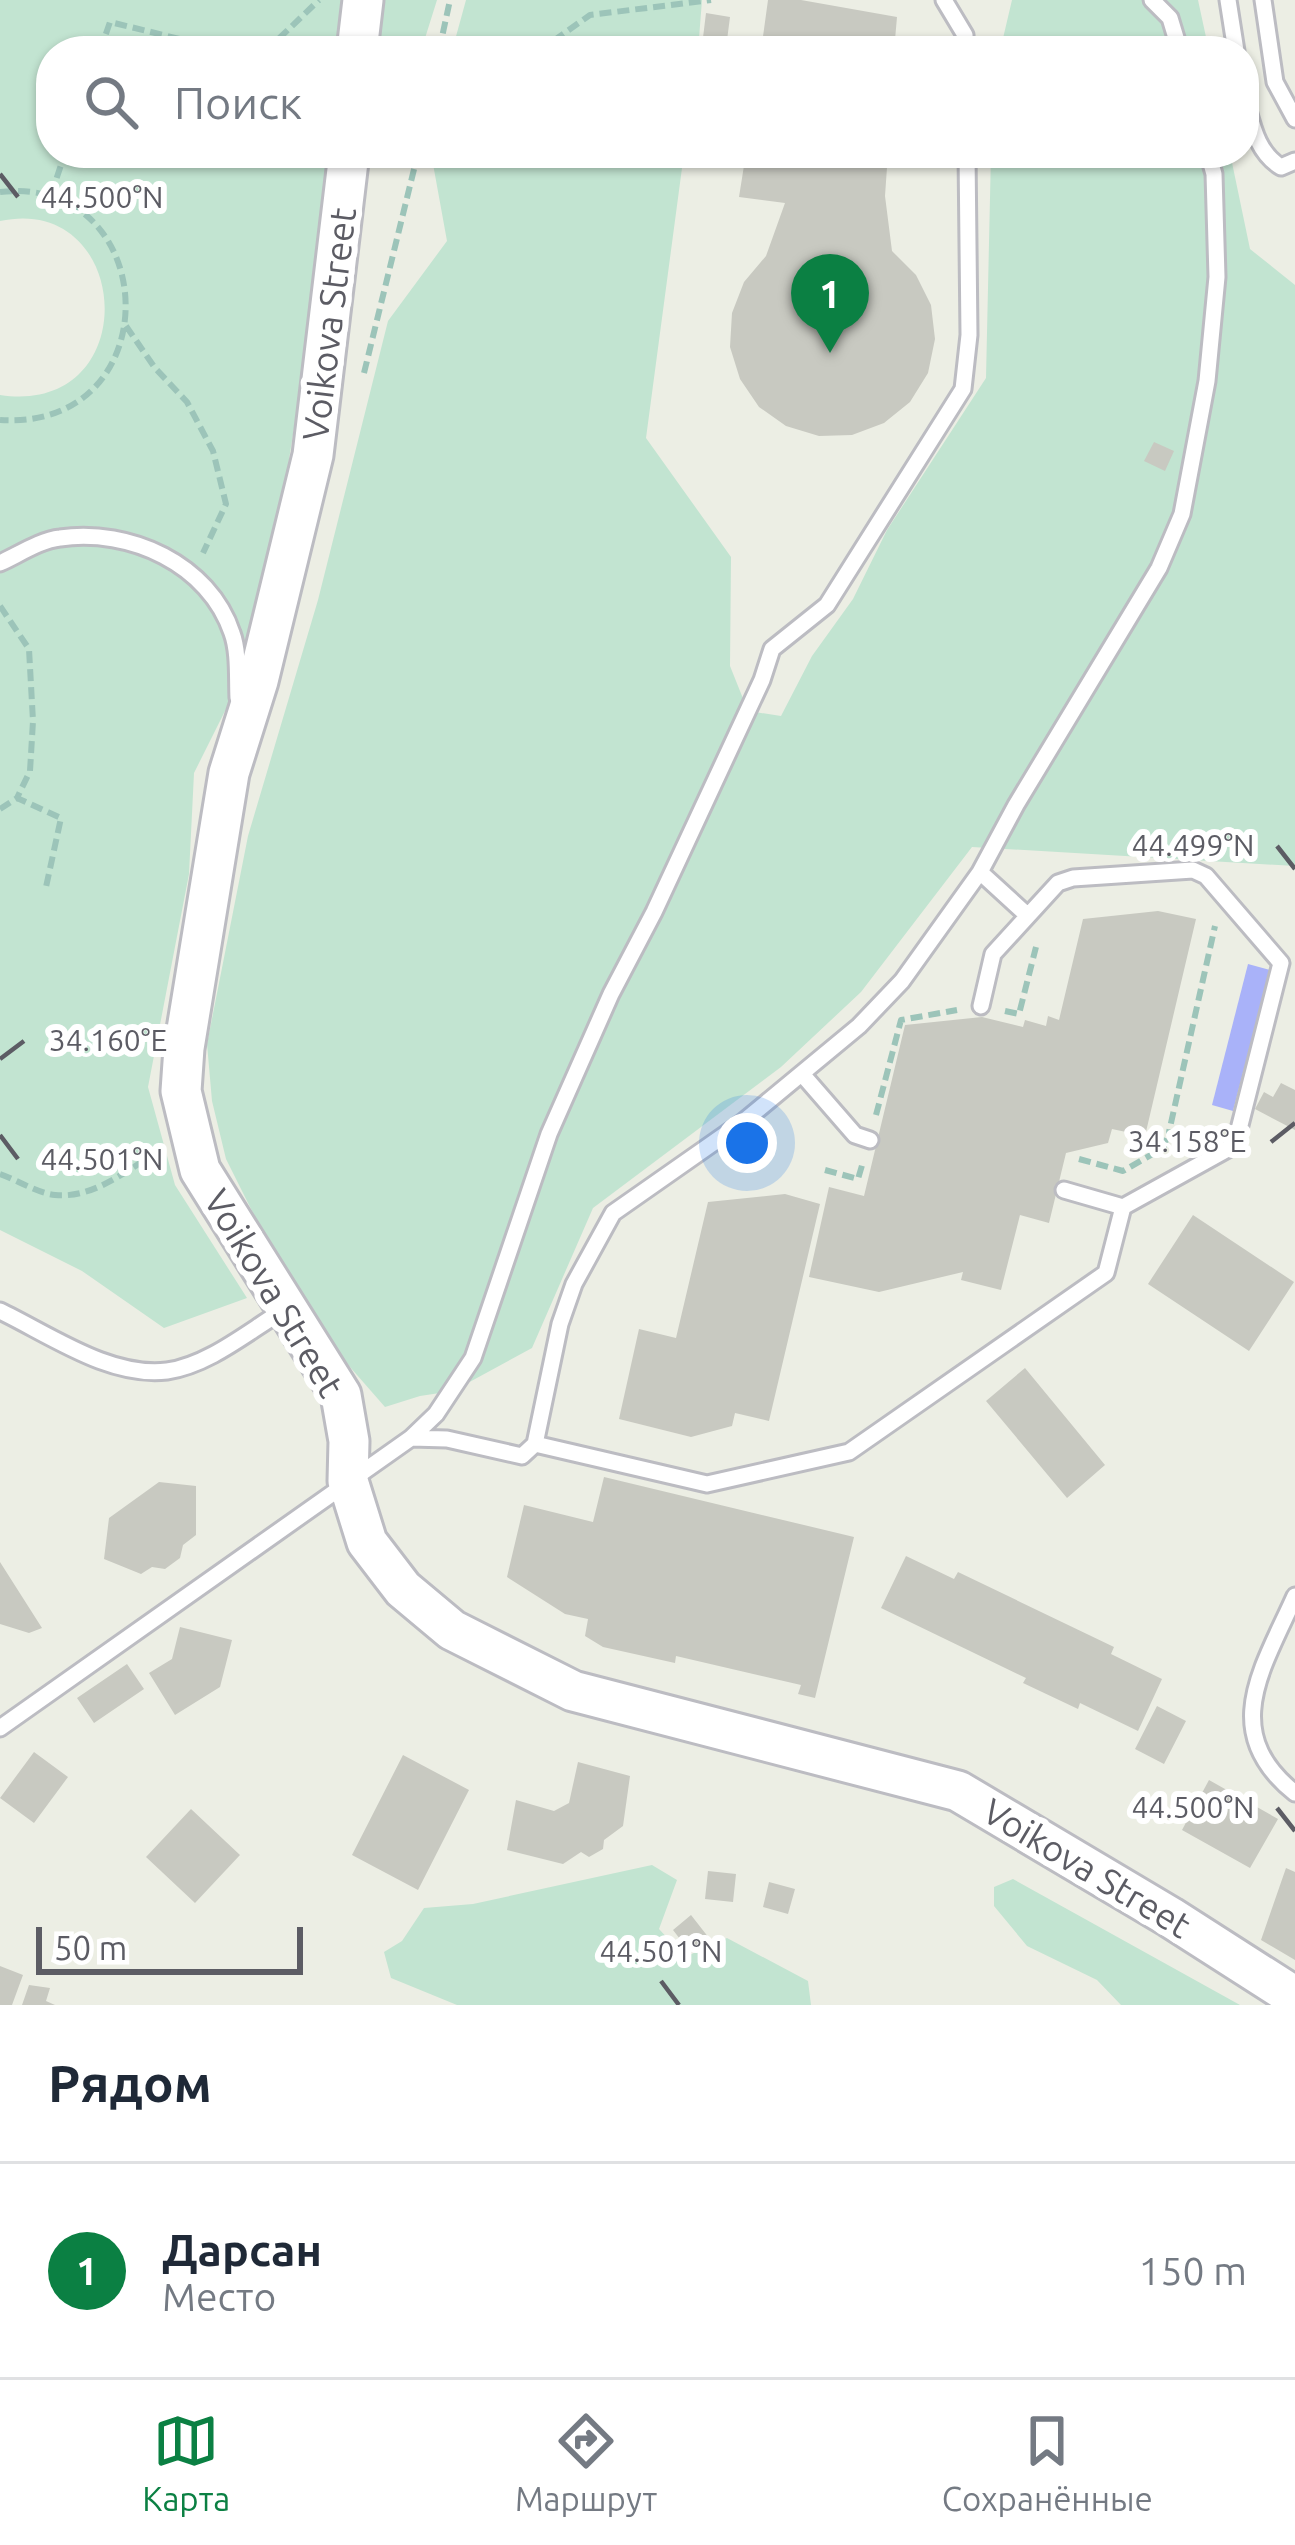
<!DOCTYPE html>
<html lang="ru">
<meta charset="utf-8">
<style>
body{margin:0;font-family:Ubuntu,sans-serif;background:#f6f6f7;color:#1f2937}
.scale{position:absolute;left:36px;bottom:30px;width:267px;box-sizing:border-box;padding-left:12px;border:6px solid #5c5c64;border-top:0;font-size:33px;line-height:42px;white-space:nowrap;color:#5c5c64;-webkit-text-stroke:9px #fff;paint-order:stroke}
.you{position:absolute;left:747px;top:1143px;width:42px;height:42px;margin:-30px;border:9px solid #fff;border-radius:50%;background:#1a73e8;box-shadow:0 0 0 18px #1a73e833}
.badge{display:grid;place-items:center;width:78px;height:78px;border-radius:50%;background:#0b8043;color:#fff;font-size:39px;font-weight:700}
.pin{position:absolute;translate:-50% -99px;filter:drop-shadow(0 3px 6px #0008)}
.pin::after{content:'';position:absolute;top:63px;width:42px;height:36px;background:inherit;clip-path:polygon(0 0,100% 0,50% 100%)}
.list{margin:0;padding:0;list-style:none}
h2{display:flex;justify-content:space-between;align-items:center;height:156px;margin:0;padding:0 48px;font-size:51px}
h2 small{font-size:39px;font-weight:400;color:#747a83}
.list li{display:grid;grid-template-columns:78px 1fr auto;gap:36px;align-items:center;box-sizing:border-box;height:216px;padding:0 48px;border-top:3px solid #e0e1e3}
.list b{display:block;font-size:45px;white-space:nowrap}
.list p{margin:0;font-size:39px;white-space:nowrap;color:#747a83}
.list em{font-size:39px;font-style:normal;color:#747a83}
.icon{flex:none;width:66px;height:66px;fill:none;stroke:currentColor;stroke-width:2;stroke-linecap:round;stroke-linejoin:round}
.map{position:relative;flex:none;width:1295px;height:2005px;overflow:hidden}
.search{position:absolute;background:#fff;box-shadow:0 3px 9px #0004;left:36px;right:36px;top:36px;height:132px;display:flex;align-items:center;gap:30px;box-sizing:border-box;padding:0 42px;border-radius:48px;color:#747a83;font-size:45px}
.sheet{height:372px;background:#fff}
nav{display:flex;justify-content:space-around;align-items:center;box-sizing:border-box;height:168px;border-top:3px solid #e0e1e3;background:#fff;font-size:33px;color:#747a83}
nav a{display:grid;justify-items:center;gap:6px}
nav .on{color:#0b8043}
.map>svg:first-child{display:block}
</style>
<div class="map">
<svg width="1295" height="2005" viewBox="0 0 1295 2005">
<rect width="100%" height="100%" fill="#eceee4"/>
<path fill="#c2e4d1" d="M0,0H437L421,51H51V153H338L283,497L235,691L194,773L189,874L148,1087L175,1185L247,1298L164,1328L82,1271L0,1230V395C146,417 133,192 0,221Z
M466,0H702L698,51H452Z
M1012,0H1198L1209,51H1000Z
M431,153H684L646,438L731,557L730,666L748,711L781,716L812,656L853,599L887,530L986,378L991,153H1230L1250,249L1295,285V866L972,847L861,992L781,1067L593,1208L532,1348L453,1391L420,1396L385,1407L350,1367L285,1277L226,1159L212,1101L207,1044L248,836L318,600L388,321L447,241Z
M652,1865L677,1880L659,1929L685,1957L727,1938L808,1981L811,2005H457L391,1978L384,1952L402,1941L424,1908L473,1904Z
M1013,1879L1240,2005H1121L1097,1980L1027,1946L994,1906V1887Z"/>
<path fill="#a9b2f9" d="M1248,964L1270,970L1233,1111L1212,1105Z"/>
<path fill="#c8c9c1" d="M768,0H801L897,17L894,51H761Z
M706,13L730,17L726,48L702,46Z
M746,153H888L885,196L892,251L916,275L931,305L935,339L928,373L910,402L884,423L852,435L819,436L786,426L759,407L740,379L730,347L732,313L744,282L766,256L785,203L739,197Z
M1154,442L1174,451L1165,471L1144,461Z
M1158,911L1196,919L1145,1136L1112,1129L1108,1143L1066,1153L1049,1223L1020,1215L1001,1290L961,1280L963,1272L879,1292L809,1277L829,1187L864,1196L905,1025L982,1017L1023,1027L1025,1020L1046,1026L1048,1016L1059,1020L1083,919Z
M1281,1083L1295,1090V1130L1255,1109L1264,1092L1273,1097Z
M785,1194L820,1204L769,1421L735,1413L732,1426L691,1437L619,1419L639,1329L676,1338L708,1202Z
M1193,1215L1294,1282L1249,1351L1148,1284Z
M1025,1368L1105,1465L1067,1498L986,1401Z
M604,1477L854,1537L815,1698L798,1694L801,1685L676,1656L675,1663L603,1647L585,1636L588,1619L565,1614L507,1577L524,1505L593,1522Z
M159,1482L196,1486V1535L183,1545L180,1558L165,1569L152,1567L141,1574L104,1559L109,1518Z
M906,1556L954,1579L958,1572L1114,1647L1111,1654L1162,1679L1138,1731L1080,1703L1078,1709L1023,1683L1026,1678L881,1608Z
M0,1562L42,1628L29,1633L0,1624Z
M180,1627L232,1640L220,1687L175,1715L149,1673L172,1659Z
M127,1664L144,1689L94,1723L77,1698Z
M1157,1706L1186,1721L1164,1764L1135,1749Z
M34,1752L68,1777L34,1823L0,1798Z
M403,1755L469,1790L418,1890L352,1855Z
M578,1762L630,1776L623,1826L604,1840L603,1849L589,1857L581,1852L563,1864L507,1850L516,1800L554,1811L569,1803Z
M1209,1780L1278,1819L1250,1868L1182,1830Z
M191,1809L240,1855L195,1903L146,1857Z
M1286,1868L1295,1872V1960L1261,1940Z
M708,1871L736,1874L733,1902L705,1899Z
M769,1882L795,1889L788,1914L763,1907Z
M691,1915L709,1938L690,1952L673,1930Z
M0,1966L23,1975L12,2005H0Z
M29,1985L50,1988L46,2001L55,2005H22Z"/>
<g fill="none" stroke-linecap="round" stroke-linejoin="round">
<g stroke="#bcbcc2" stroke-width="21">
<path id="service" d="M944,0L965,35L966,51
M1152,0L1170,18L1180,51
M1228,0L1236,51
M1263,0L1275,82L1295,119
M1244,96C1252,123 1256,152 1281,167L1295,161
M0,563C18,555 40,540 60,538C130,528 209,564 232,633C239,652 237,678 238,698
M980,872L1027,915
M802,1074L855,1135L870,1140
M1064,1190L1123,1207
M0,1311C50,1335 110,1378 167,1371C209,1365 249,1331 284,1310
M411,1438L447,1439L522,1456L535,1444L560,1324L574,1284L613,1213L743,1122L859,1026L902,981L980,872L1016,805L1159,568L1182,514L1207,381L1217,277L1214,174L1208,153
M535,1444L707,1484L849,1452L1106,1273L1123,1207L1235,1145L1281,963L1206,876L1193,870L1073,878L1058,883L993,954L981,1006
M1295,1596C1263,1668 1218,1732 1295,1793
M0,1728L411,1438L436,1414L473,1358L549,1134L611,994L654,912L762,680L772,649L827,605L963,389L969,335L967,153"/>
</g>
<g stroke="#bcbcc2" stroke-width="45">
<path id="tertiary" d="M357,51L363,0
M349,153L313,455L258,681L229,773L184,1048L181,1091L200,1170L341,1395L349,1441L348,1481L367,1542L403,1589L452,1630L573,1691L958,1791L1170,1917L1295,1997"/>
</g>
<path stroke="#9cc4b9" stroke-width="6" stroke-dasharray="12 6" stroke-linecap="butt" d="M100,51L110,22L229,51
M266,51L319,0
M439,51L450,0
M539,51L590,15L711,0
M0,192C163,174 172,431 0,420
M51,195L65,153
M126,326L155,368L187,402L213,451L226,504L203,553
M364,373L418,153
M0,606L29,649L33,721L30,771L17,798
M0,809L17,798L61,818L46,887
M1005,1011L1019,1014L1036,947
M876,1115L901,1020L957,1010
M1196,1137L1169,1132L1215,926
M1079,1159L1123,1171L1163,1148L1169,1132
M825,1170L858,1179L863,1162
M0,1174C17,1180 37,1193 55,1195C95,1199 129,1168 161,1150"/>
<use href="#service" stroke="#fff" stroke-width="15"/>
<use href="#tertiary" stroke="#fff" stroke-width="39"/>
</g>
<path fill="none" stroke="#5c5c64" stroke-width="4.5" d="M0,174L18,197M1277,846L1295,869M0,1059L24,1041M0,1135L18,1159M1271,1142L1295,1123M1277,1808L1295,1831M661,1981L679,2005"/>
<g text-anchor="middle" stroke-width="12" stroke-linejoin="round" paint-order="stroke">
<g font-size="36" fill="#5c5c64" stroke="#fff">
<text transform="translate(329 324) rotate(-83)" y="13">Voikova Street</text>
<text transform="translate(274 1293) rotate(59)" y="13">Voikova Street</text>
<text transform="translate(1087 1868) rotate(31)" y="13">Voikova Street</text>
</g>
</g>
<g font-size="30" text-anchor="middle" fill="#5c5c64" stroke="#fff" stroke-width="12" stroke-linejoin="round" paint-order="stroke">
<text x="102" y="208">44.500°N</text>
<text x="1193" y="856">44.499°N</text>
<text x="108" y="1051">34.160°E</text>
<text x="1187" y="1152">34.158°E</text>
<text x="102" y="1170">44.501°N</text>
<text x="1193" y="1818">44.500°N</text>
<text x="661" y="1962">44.501°N</text>
</g>
</svg>
<div class="scale">50 m</div>
<div class="you"></div>
<div class="pin badge" style="left:830px;top:353px">1</div>
<div class="search"><svg class="icon" aria-label="search" viewBox="0 0 24 24"><circle cx="10" cy="10" r="6"/><path d="M15 15l6 6"/></svg>Поиск</div>
</div>
<section class="sheet">
<h2>Рядом<small></small></h2>
<ul class="list">
<li><span class="badge">1</span><div><b>Дарсан</b><p>Место</p></div><em>150 m</em></li>
</ul>
</section>
<nav>
<a class="on"><svg class="icon" aria-label="map" viewBox="0 0 24 24"><path d="M3 6l6-2 6 2 6-2v14l-6 2-6-2-6 2zM9 4v14M15 6v14"/></svg>Карта</a>
<a><svg class="icon" aria-label="directions" viewBox="0 0 24 24"><path d="M12 3l9 9-9 9-9-9zM9 14v-3h6M13 9l2 2-2 2"/></svg>Маршрут</a>
<a><svg class="icon" aria-label="saved" viewBox="0 0 24 24"><path d="M7 4h10v16l-5-4-5 4z"/></svg>Сохранённые</a>
</nav>
